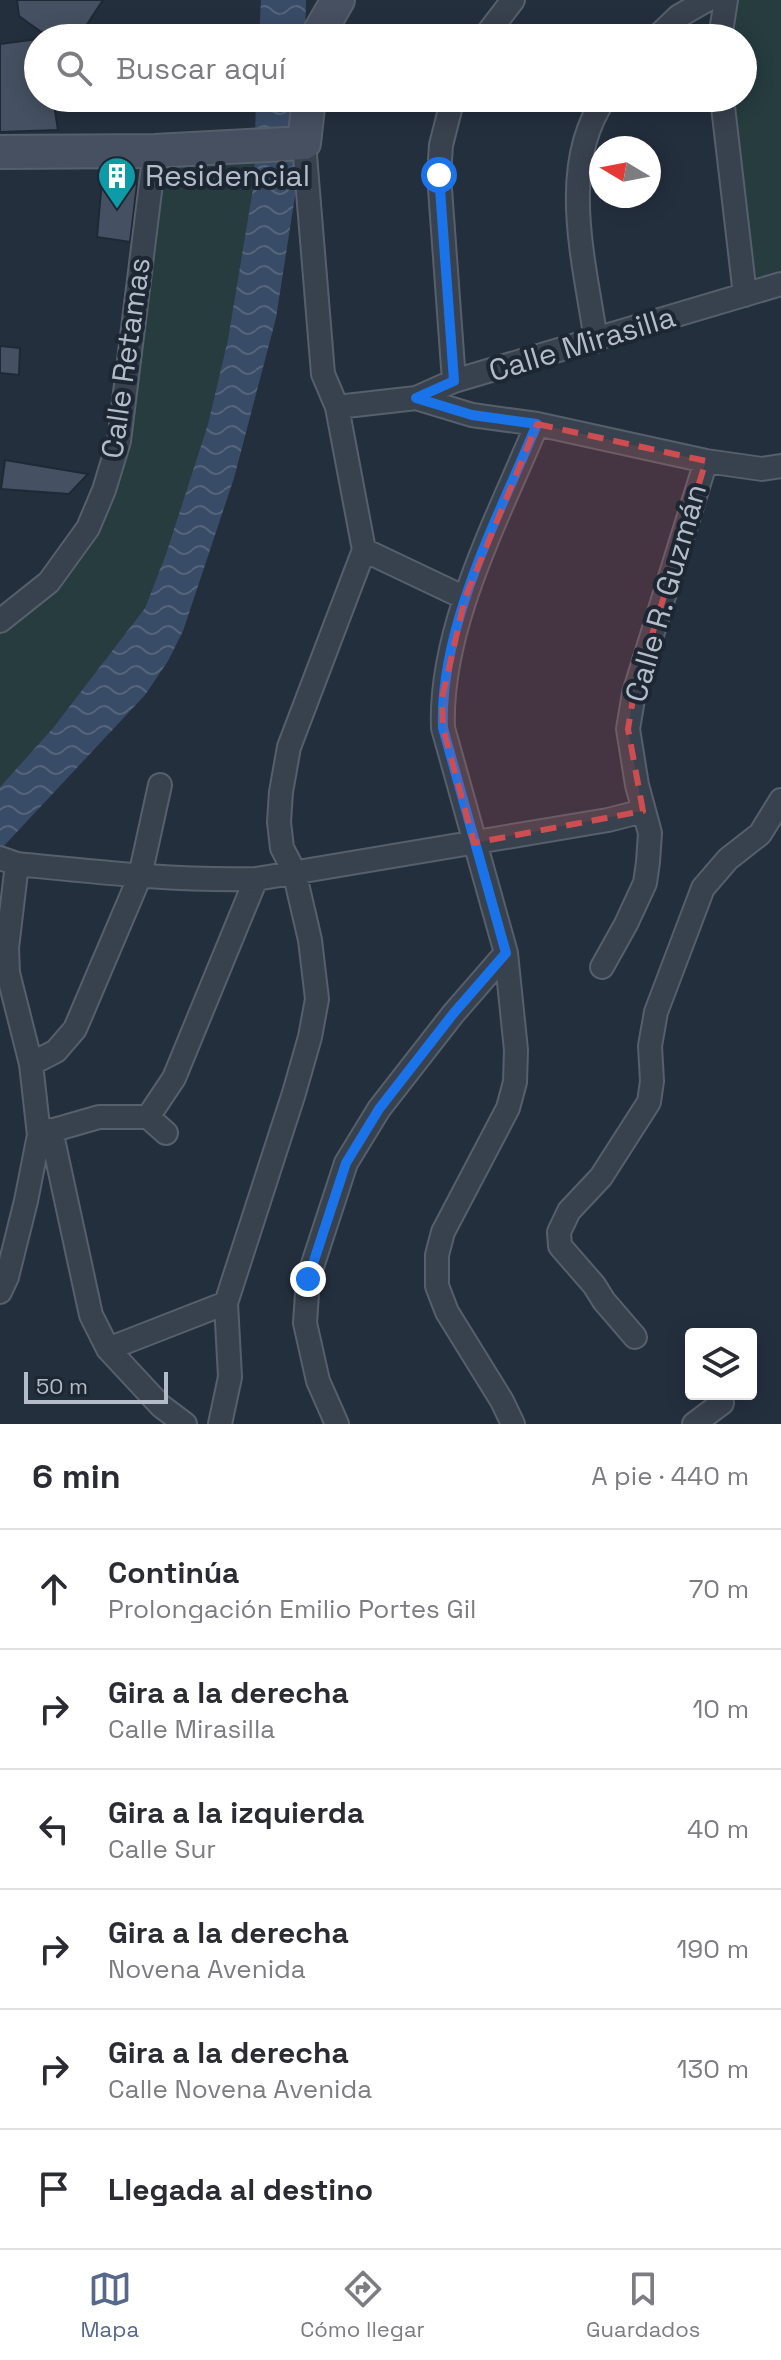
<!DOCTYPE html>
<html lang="es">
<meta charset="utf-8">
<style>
body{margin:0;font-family:"Space Grotesk",sans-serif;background:#f2f2f3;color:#2b2b33}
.controls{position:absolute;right:24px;bottom:24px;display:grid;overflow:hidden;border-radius:8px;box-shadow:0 4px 20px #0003}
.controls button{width:72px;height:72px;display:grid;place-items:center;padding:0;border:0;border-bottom:2px solid #e1e1e2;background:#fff;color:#2b2b33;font:40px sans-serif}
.compass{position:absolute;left:589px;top:136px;width:72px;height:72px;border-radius:50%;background:#fff;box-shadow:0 4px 20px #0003;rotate:280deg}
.scale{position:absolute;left:24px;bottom:20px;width:144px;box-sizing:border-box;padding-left:8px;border:4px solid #b4bcc9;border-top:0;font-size:22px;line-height:28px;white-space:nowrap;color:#b4bcc9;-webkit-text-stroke:6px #1d2633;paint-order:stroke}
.stop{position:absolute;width:24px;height:24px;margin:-18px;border:6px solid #1a73e8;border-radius:50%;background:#fff}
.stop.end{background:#1a73e8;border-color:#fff;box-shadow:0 2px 8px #0008}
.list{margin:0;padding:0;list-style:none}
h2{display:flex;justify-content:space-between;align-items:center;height:104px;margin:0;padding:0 32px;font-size:34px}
h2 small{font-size:26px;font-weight:400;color:#7c7c81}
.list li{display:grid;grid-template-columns:52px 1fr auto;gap:24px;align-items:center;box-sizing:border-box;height:120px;padding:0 32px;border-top:2px solid #e1e1e2}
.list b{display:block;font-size:30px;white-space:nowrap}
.list p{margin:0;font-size:26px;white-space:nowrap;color:#7c7c81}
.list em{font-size:26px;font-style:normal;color:#7c7c81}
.icon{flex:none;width:44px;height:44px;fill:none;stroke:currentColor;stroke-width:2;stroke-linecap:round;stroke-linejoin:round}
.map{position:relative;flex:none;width:781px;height:1424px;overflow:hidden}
.search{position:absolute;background:#fff;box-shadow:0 4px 20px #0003;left:24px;right:24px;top:24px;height:88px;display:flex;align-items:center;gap:20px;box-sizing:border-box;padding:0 28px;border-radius:44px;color:#7c7c81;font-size:30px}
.sheet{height:824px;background:#fff}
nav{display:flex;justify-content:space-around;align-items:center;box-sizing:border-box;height:112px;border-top:2px solid #e1e1e2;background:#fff;font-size:22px;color:#7c7c81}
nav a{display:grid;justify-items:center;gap:4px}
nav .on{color:#56698c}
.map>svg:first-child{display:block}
</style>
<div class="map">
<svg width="781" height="1424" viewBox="0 0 781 1424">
<defs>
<pattern id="water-waves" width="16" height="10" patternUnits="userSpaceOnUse" patternTransform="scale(2)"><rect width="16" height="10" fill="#394c67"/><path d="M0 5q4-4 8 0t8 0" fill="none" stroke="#53647b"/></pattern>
</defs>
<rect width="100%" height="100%" fill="#242f3e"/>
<path fill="#263c3f" d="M726,0H781V284L745,295L722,98H743V38H720Z
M255,146L254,182L228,339L208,424L166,554L145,608L53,728L0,787V621L12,614L104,490L155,151Z"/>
<path fill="url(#water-waves)" d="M261,0H306L305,38H259Z
M256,98H301L295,196L276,318L234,478L183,631L168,661L145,695L0,850V787L53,728L145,608L166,554L208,424L228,339L254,182Z"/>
<path fill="#455162" stroke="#1f2835" stroke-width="2" d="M17,0H103L84,29L44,34L19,16Z
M38,39V98H53L58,130L0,132V44Z
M102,180L137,184L130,242L97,237Z
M0,346L20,348L19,375L0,373Z
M5,460L88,474L69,494L1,489Z"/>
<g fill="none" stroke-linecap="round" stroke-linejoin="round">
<g stroke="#565f6c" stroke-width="26">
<path id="street" d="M484,38L513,0
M656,38L679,16L707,0
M720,38L726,0
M453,98L441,145L439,175L454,381
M722,98L745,295
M596,341C585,263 557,167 605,98
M416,398L472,415L537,424L706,461L762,469L781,466
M337,407L416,398L454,381L781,284
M364,550L465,598
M0,621L49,582L88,528L104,490L119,441L155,151
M0,858L17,864C97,872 176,881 256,879L608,820L643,811
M602,967L626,924L645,883L648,862L650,833L637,785L628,729L634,693L706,461
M31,1064L56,1051L75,1029L140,876L160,785
M148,1117L174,1078L256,879
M51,1130L91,1315L108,1349L161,1406L185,1424
M40,1134L99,1117H148L166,1133
M0,1292L7,1277L26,1201L39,1135L31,1064L8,973L7,948L17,864
M635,1337L604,1301L594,1285L560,1246L559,1232L569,1211L601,1177L649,1102L652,1081L650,1046L656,1012L703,888L728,859L760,834L781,800
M108,1349L226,1303
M220,1424L230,1377L226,1303L294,1093L310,1037L317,999L310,940L294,871L282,848L279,822L281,792L289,747L364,550L337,407L323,374L304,143
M337,1424L318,1381L305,1323L308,1279L346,1163L379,1109L453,1014L506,953
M513,1424L502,1401L447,1312L437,1286V1255L443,1232L508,1108L515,1082L516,1050L506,953L443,728C439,627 499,516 537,424
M694,1424L722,1403"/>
</g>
<g stroke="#565f6c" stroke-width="36">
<path id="secondary" d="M316,38L338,0
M0,152L155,151L304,143L309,98"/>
</g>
<use href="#street" stroke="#38414e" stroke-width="22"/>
<use href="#secondary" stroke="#465061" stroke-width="32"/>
</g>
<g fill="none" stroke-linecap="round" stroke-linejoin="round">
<path stroke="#1a73e8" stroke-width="10" d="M308,1279L346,1163L379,1109L453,1014L506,953L443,728C439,627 499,516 537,424L472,415L416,398L454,381L439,175"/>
</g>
<path fill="#ce4d50" fill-opacity="0.2" stroke="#ce4d50" stroke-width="6" stroke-dasharray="16 10" stroke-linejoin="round" d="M537,424L706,461L634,693L628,729L643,811L474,843L443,728L442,698L465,598Z"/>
<defs>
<g id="building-pin" transform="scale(2)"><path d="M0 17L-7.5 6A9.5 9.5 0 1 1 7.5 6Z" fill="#0f9aa8" stroke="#1d2633"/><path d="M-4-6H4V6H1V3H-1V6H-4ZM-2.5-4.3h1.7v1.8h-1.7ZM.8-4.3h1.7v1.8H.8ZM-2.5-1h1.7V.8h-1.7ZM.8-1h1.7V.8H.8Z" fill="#fff"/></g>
</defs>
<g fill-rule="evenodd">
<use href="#building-pin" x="117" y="176"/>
</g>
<g text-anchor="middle" stroke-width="8" stroke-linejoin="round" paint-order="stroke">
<g font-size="30" fill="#b4bcc9" stroke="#1d2633" text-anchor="start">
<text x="145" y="186">Residencial</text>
</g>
<g font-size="30" fill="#b4bcc9" stroke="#1d2633">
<text transform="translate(582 344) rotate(-17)" y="10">Calle Mirasilla</text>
<text transform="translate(126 358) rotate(-82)" y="10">Calle Retamas</text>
<text transform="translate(666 593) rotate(-74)" y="10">Calle R. Guzmán</text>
</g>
</g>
</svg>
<div class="controls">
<button><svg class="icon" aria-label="layers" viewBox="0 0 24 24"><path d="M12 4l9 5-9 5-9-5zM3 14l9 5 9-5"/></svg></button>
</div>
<svg class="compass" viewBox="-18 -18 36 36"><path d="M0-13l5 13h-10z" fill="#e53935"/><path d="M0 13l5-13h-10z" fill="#7c7c81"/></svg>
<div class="scale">50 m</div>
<div class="stop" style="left:439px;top:175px"></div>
<div class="stop end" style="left:308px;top:1279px"></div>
<div class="search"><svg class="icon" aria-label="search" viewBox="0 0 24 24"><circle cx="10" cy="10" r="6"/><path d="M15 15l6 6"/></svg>Buscar aquí</div>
</div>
<section class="sheet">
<h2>6 min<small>A pie · 440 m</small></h2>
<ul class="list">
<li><svg class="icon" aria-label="ahead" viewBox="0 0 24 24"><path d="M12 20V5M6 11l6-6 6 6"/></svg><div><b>Continúa</b><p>Prolongación Emilio Portes Gil</p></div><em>70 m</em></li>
<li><svg class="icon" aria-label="right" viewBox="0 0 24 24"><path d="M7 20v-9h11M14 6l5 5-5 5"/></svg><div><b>Gira a la derecha</b><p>Calle Mirasilla</p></div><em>10 m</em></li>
<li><svg class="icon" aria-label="left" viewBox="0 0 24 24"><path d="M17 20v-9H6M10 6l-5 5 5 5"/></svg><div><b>Gira a la izquierda</b><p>Calle Sur</p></div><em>40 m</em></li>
<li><svg class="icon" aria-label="right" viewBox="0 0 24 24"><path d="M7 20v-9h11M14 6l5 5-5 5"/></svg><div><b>Gira a la derecha</b><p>Novena Avenida</p></div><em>190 m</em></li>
<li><svg class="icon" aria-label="right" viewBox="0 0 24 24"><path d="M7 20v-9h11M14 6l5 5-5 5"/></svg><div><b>Gira a la derecha</b><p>Calle Novena Avenida</p></div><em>130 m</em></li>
<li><svg class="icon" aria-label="arrive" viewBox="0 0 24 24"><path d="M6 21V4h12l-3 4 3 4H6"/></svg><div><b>Llegada al destino</b></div></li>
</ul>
</section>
<nav>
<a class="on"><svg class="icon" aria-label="map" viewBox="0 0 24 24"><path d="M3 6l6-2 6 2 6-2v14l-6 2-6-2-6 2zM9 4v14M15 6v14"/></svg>Mapa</a>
<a><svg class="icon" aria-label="directions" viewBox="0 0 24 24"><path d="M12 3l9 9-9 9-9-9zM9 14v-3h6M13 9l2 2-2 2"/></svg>Cómo llegar</a>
<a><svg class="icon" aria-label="saved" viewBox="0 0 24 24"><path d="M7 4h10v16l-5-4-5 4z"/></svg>Guardados</a>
</nav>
